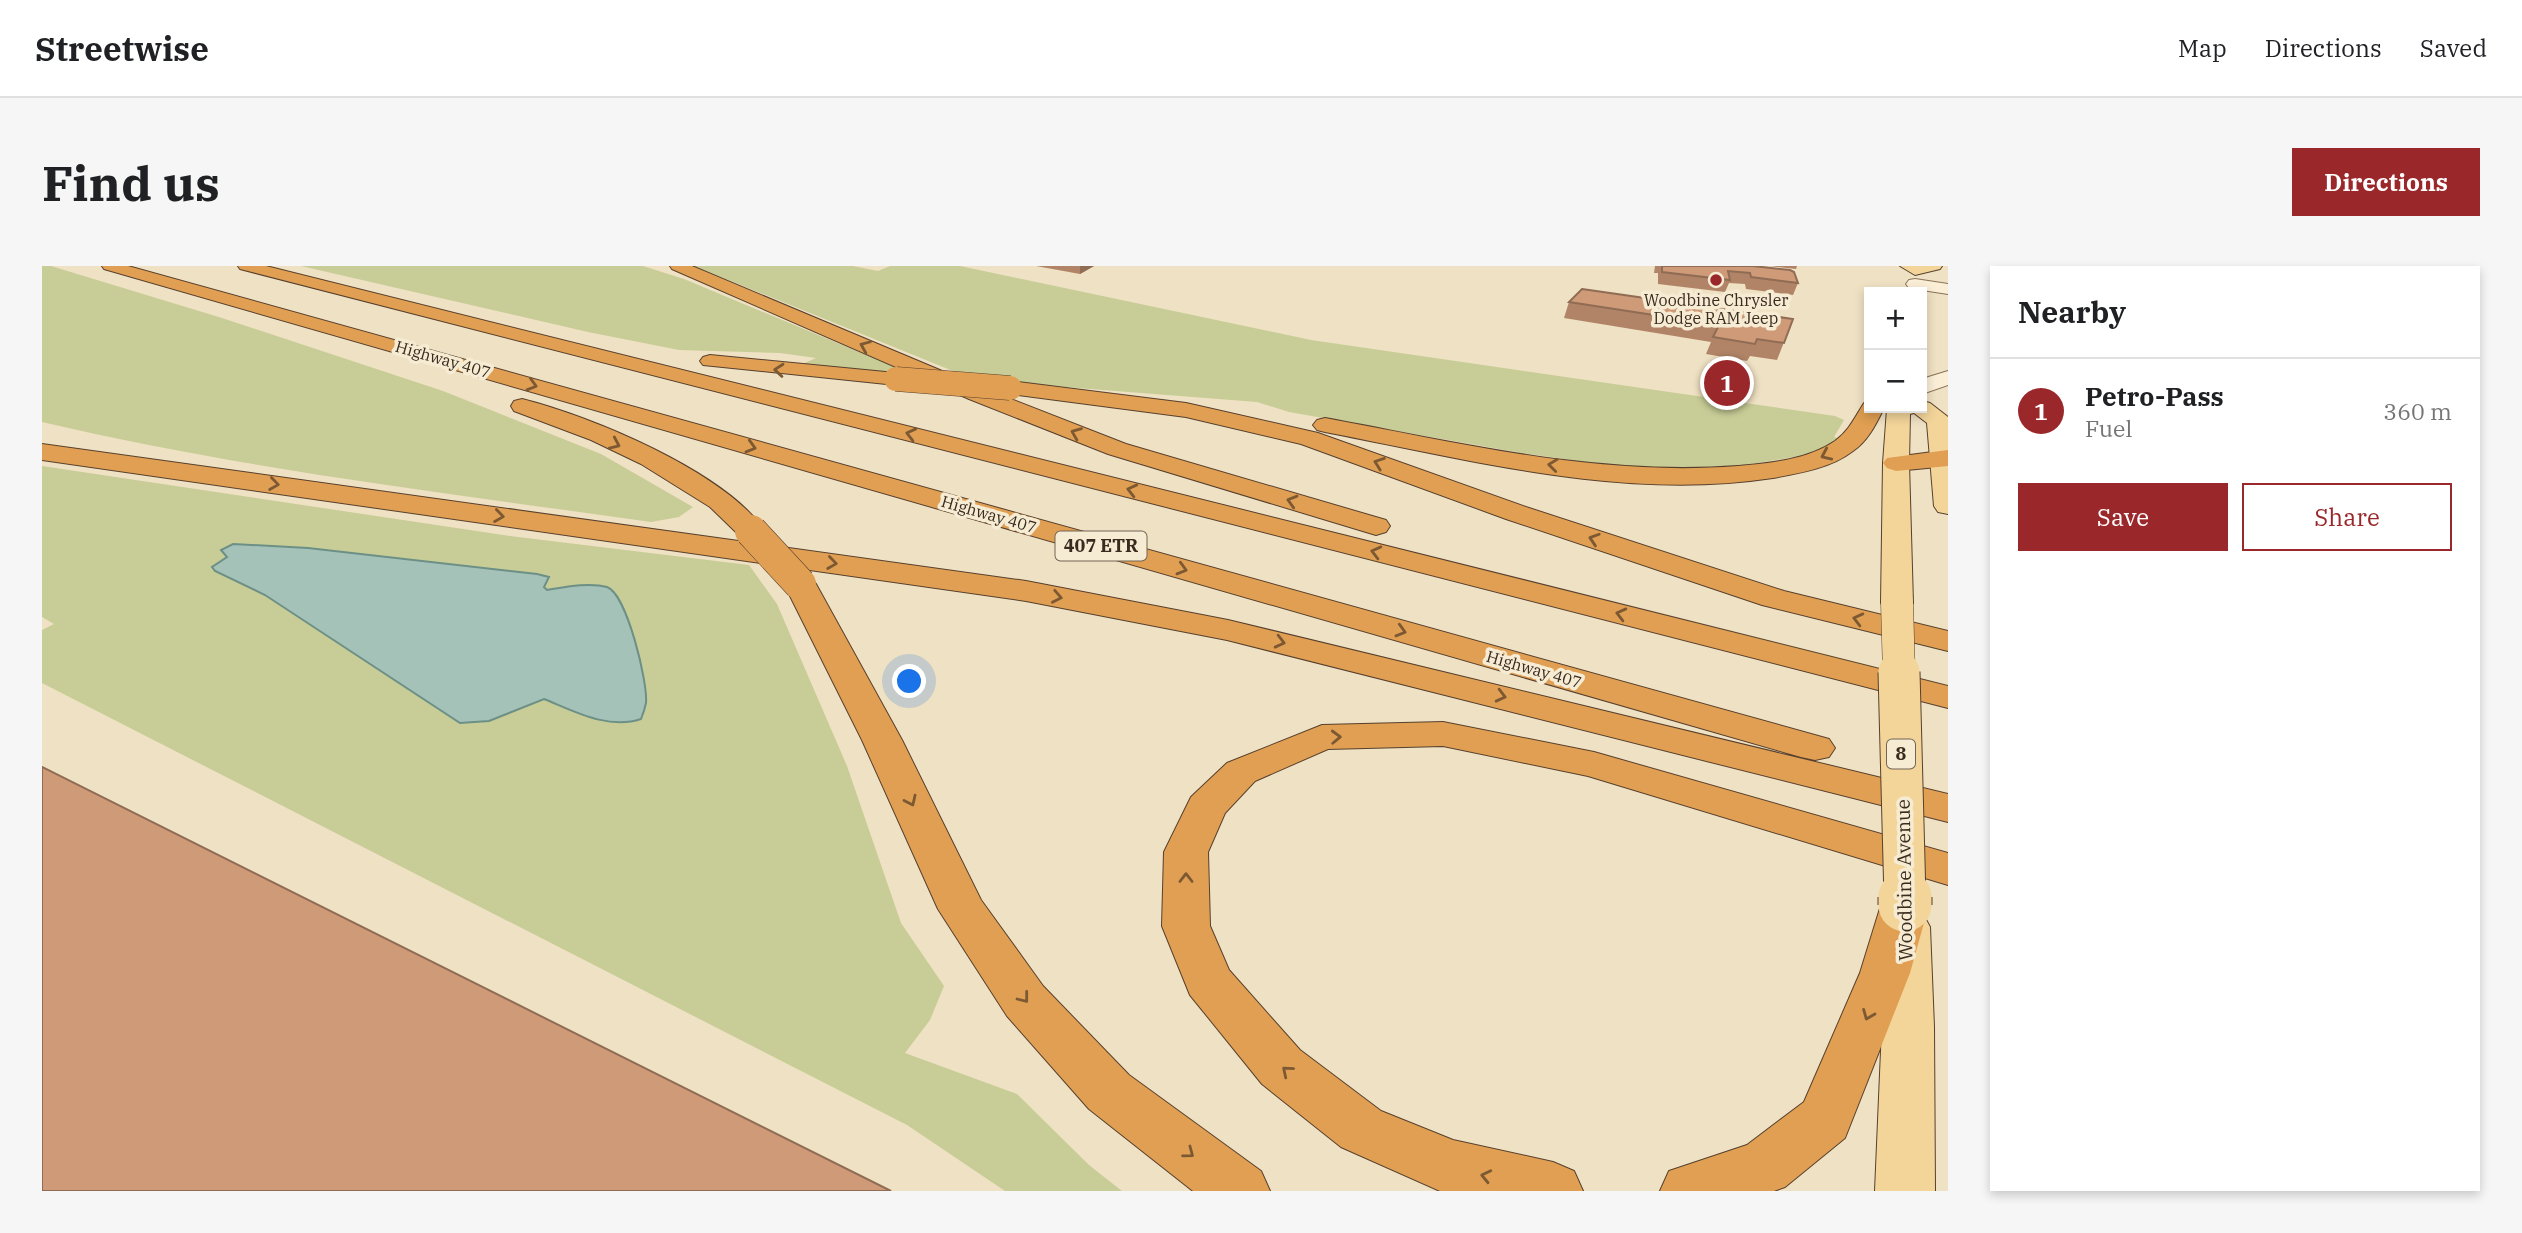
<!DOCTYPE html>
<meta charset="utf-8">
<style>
body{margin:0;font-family:"IBM Plex Serif",serif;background:#f6f6f6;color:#202124}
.controls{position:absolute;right:21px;top:21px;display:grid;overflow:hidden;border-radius:0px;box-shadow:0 4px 10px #0003}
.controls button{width:63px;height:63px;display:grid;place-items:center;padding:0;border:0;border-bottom:2px solid #e0e0e0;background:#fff;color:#202124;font:35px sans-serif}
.you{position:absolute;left:868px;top:416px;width:24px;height:24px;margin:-18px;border:5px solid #fff;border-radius:50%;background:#1a73e8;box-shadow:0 0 0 10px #1a73e833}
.badge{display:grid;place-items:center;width:46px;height:46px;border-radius:50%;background:#9a282b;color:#fff;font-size:23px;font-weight:700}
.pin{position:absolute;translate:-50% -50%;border:4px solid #fff;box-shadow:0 2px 7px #0006}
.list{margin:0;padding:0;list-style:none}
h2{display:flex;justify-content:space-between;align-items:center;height:91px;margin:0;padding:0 28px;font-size:30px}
h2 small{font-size:23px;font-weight:400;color:#757577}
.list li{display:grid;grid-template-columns:46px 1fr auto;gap:21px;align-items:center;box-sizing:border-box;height:105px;padding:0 28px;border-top:2px solid #e0e0e0}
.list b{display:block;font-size:26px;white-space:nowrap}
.list p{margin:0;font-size:23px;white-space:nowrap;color:#757577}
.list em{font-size:23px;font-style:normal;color:#757577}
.actions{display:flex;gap:14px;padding:21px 28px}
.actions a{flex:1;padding:16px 0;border:2px solid #9a282b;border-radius:0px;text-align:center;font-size:24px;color:#9a282b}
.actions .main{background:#9a282b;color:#fff}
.map{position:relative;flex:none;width:1906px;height:925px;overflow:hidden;border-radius:0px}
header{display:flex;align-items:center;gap:42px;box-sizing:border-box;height:98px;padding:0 35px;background:#fff;border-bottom:2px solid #e0e0e0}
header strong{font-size:33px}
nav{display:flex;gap:38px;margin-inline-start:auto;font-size:24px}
.intro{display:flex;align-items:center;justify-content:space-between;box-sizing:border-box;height:168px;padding:0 42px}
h1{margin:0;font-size:49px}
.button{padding:18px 32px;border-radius:0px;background:#9a282b;color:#fff;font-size:24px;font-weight:700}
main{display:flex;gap:42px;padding:0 42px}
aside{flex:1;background:#fff;border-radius:0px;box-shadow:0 4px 10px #0003}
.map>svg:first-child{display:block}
</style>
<header>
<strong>Streetwise</strong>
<nav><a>Map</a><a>Directions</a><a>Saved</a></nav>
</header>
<div class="intro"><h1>Find us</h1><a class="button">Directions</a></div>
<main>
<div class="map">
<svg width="1906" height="925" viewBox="0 0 1906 925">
<rect width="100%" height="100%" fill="#efe1c3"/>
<path fill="#c8cd97" d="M0,0H9L180,52L401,125L559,188L651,241L637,251L609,256C405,227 200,203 0,156Z
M259,0H601L642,13L872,109L756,100L774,92L738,87L637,84L546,66Z
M652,0H811L836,5L848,0H918L1269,74L1793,150L1802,154L1792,171L1798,173L1770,188L1686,202H1583L1474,186L1247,146L1215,136L933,114Z
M0,200L468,270L707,299L735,338L805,500L859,657L902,720L888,754L863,787L975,828L1047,899L1080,925H963L865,859L0,417V364L12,358L0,351Z"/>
<path fill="#a5c2b9" stroke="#6c9086" stroke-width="2" d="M191,278L266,282L495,308L507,311L502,321L505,324C523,321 547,316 565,321C585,328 606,417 604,437C603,442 601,448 599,453C566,464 532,445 502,433L447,455L418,457L223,329L173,305L170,301L185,291L179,284Z"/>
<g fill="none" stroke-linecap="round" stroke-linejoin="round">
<g stroke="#8a7259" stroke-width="2">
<path id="minor" d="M1873,13L1906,18V28L1867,22L1864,18L1867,14Z
M1906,105V119L1880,128V113Z"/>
</g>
<g stroke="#57402e" stroke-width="2">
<path id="major" d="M1858,0H1900L1898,3L1873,9Z
M1880,135L1888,137L1906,151V248L1896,246L1892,240L1885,157L1872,147L1868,148L1867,197L1871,337L1866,344L1855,347L1844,344L1839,337L1841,197L1845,143L1880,142Z
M1864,643L1881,648L1888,661L1892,761L1893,925H1833L1840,761V661L1847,648Z"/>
</g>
<g stroke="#57402e" stroke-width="2">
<path id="highway" d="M60,0H86L1787,473L1793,482L1787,491L1773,494L1759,491L62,3Z
M196,0H224L1906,420V442L198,3Z
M628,0H650L943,123L1084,178L1344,254L1348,260L1344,266L1334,269L1324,266L1066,188L927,133L630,3Z
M668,89L854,107L862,108L865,113L862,118L854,119L661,99L658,95L661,91Z
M968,115L1144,137L1276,167L1484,241L1742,325L1906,365V385L1720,339L1464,253L1259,178L1144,151L960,127L957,122L960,117Z
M480,133C549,150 683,206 723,265L719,271L709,274L699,271L668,241L599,198L549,174L472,145L469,140L472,135Z
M1827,136V142H1842C1834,158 1826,175 1811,185C1789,202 1758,207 1731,212C1581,235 1429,194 1283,166L1275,164L1271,159L1275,154L1283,152C1419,177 1556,211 1696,200C1728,197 1765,194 1793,175C1807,165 1813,151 1822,137Z
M0,178L984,315L1186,354L1906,528V556L1185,374L984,335L0,194Z
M1906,184V200L1854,205L1845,202L1841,197L1845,192Z
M758,309L769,311L774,318L860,474L939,634L1001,720L1087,809L1219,905L1228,925H1151L1047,843L965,750L896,643L820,474L742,318L747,311Z
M1401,456L1552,486L1906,587V619L1546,510L1401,480L1286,483L1213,515L1183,547L1166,586L1168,660L1187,704L1258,784L1339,845L1411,874L1511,896L1532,905L1541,925H1398L1299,881L1220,818L1148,729L1120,660L1122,586L1149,531L1185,497L1280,459Z
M1863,622L1880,627L1887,639L1868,707L1803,872L1743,921L1732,925H1618L1627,905L1705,879L1762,836L1818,707L1839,639L1846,627Z"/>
</g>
<use href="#minor" fill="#faeed6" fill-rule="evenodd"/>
<use href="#major" fill="#f3d59a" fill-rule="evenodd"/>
<use href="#highway" fill="#e09f52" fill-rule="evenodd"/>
<g stroke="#57402e" stroke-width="33" stroke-linecap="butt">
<path id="major-bridge-far2" d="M1855,337L1857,408"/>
</g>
<g stroke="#57402e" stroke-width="43" stroke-linecap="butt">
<path id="major-bridge-far1" d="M1857,406L1863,633"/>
</g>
<g stroke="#57402e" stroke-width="55" stroke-linecap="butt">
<path id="major-bridge" d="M1863,631V639"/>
</g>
<g stroke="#57402e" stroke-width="25" stroke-linecap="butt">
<path id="highway-bridge-far1" d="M854,113L968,122"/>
</g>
<g stroke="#57402e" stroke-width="33" stroke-linecap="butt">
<path id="highway-bridge" d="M709,265L758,318"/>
</g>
<use href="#major-bridge-far2" stroke="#f3d59a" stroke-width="32"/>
<use href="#major-bridge-far1" stroke="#f3d59a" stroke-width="41"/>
<use href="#major-bridge" stroke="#f3d59a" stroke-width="53"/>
<use href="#highway-bridge-far1" stroke="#e09f52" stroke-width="24"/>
<use href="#highway-bridge" stroke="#e09f52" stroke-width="32"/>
</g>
<path fill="#b18467" d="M994,0H1052L1038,8Z
M1613,0H1711L1756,17L1751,29L1704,23L1703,18L1687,17L1683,26L1616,18V7H1612Z
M1728,0H1755L1754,3Z
M1527,36L1751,53L1735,94L1708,90L1705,95L1664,88L1669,76L1522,52Z"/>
<path fill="#906c54" d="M1038,0H1052L1038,8Z"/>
<path fill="#ce9a78" stroke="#906c54" stroke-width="2" d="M1620,0H1711L1748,4L1752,6L1756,17L1709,11L1708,7L1686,5L1688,14L1620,6Z
M1540,23L1751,53L1742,77L1715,73L1713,78L1671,71L1677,59L1527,36Z
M0,501L849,925H0Z"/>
<defs><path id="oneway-chevron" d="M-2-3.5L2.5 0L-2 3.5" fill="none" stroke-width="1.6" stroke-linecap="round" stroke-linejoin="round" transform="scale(1.75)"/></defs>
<g stroke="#7c5933">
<use href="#oneway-chevron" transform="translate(823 80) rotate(-157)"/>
<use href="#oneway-chevron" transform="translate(737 104) rotate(-175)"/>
<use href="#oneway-chevron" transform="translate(490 119) rotate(16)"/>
<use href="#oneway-chevron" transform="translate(1034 167) rotate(-158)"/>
<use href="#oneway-chevron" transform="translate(869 168) rotate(-166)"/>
<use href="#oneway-chevron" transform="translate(573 178) rotate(24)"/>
<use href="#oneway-chevron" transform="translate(709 181) rotate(16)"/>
<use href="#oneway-chevron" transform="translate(1784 189) rotate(156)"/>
<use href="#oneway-chevron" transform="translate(1337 197) rotate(-160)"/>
<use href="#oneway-chevron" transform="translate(1511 199) rotate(-173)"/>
<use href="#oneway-chevron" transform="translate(232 218) rotate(8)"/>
<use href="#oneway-chevron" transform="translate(1090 224) rotate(-166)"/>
<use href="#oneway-chevron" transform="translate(1250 235) rotate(-164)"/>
<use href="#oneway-chevron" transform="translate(457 250) rotate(8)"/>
<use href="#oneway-chevron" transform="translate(1552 273) rotate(-162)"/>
<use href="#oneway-chevron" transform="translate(1334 286) rotate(-166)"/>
<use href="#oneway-chevron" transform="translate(790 297) rotate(8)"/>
<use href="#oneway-chevron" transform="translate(1140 303) rotate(16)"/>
<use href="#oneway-chevron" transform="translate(1015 331) rotate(11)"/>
<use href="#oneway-chevron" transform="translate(1579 348) rotate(-166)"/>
<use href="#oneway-chevron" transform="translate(1816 353) rotate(-166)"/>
<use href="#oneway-chevron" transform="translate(1359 365) rotate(16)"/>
<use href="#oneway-chevron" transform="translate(1238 376) rotate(14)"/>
<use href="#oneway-chevron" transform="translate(1459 430) rotate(14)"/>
<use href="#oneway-chevron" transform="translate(1294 471) rotate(-2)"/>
<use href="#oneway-chevron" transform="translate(869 535) rotate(65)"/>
<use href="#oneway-chevron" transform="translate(1144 612) rotate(-90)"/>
<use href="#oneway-chevron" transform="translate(982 732) rotate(52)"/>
<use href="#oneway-chevron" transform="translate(1826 749) rotate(112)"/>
<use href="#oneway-chevron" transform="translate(1245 805) rotate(-140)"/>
<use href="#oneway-chevron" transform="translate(1147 887) rotate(37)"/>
<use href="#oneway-chevron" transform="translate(1444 910) rotate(-167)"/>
</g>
<circle fill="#9a282b" stroke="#f6ebd3" stroke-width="2.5" cx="1674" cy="14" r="7"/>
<g text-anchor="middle" stroke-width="7" stroke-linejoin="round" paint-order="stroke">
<g font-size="16" fill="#392b1e" stroke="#f6ebd3">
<text x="1674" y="40">Woodbine Chrysler<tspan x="1674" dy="18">Dodge RAM Jeep</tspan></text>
</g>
<g font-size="16" fill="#392b1e" stroke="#f6ebd3">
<text transform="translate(401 93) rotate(16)" y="6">Highway 407</text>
<text transform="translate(947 248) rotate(16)" y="6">Highway 407</text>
<text transform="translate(1492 403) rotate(16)" y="6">Highway 407</text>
</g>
<g fill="#f6ebd3" stroke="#726554" stroke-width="2">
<rect x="1013.5" y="265.5" width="91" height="29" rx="5"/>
<rect x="1845" y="473.5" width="28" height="29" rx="5"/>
</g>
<g font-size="18" font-weight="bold" fill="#392b1e">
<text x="1059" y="286">407 ETR</text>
<text x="1859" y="494">8</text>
</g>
<g font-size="19" fill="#392b1e" stroke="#f6ebd3">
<text transform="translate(1862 614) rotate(-91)" y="7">Woodbine Avenue</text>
</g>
</g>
</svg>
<div class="controls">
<button>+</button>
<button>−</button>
</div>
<div class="you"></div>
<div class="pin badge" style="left:1685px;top:117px">1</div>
</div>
<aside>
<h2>Nearby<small></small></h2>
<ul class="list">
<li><span class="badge">1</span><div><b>Petro-Pass</b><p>Fuel</p></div><em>360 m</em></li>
</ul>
<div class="actions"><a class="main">Save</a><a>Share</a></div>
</aside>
</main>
